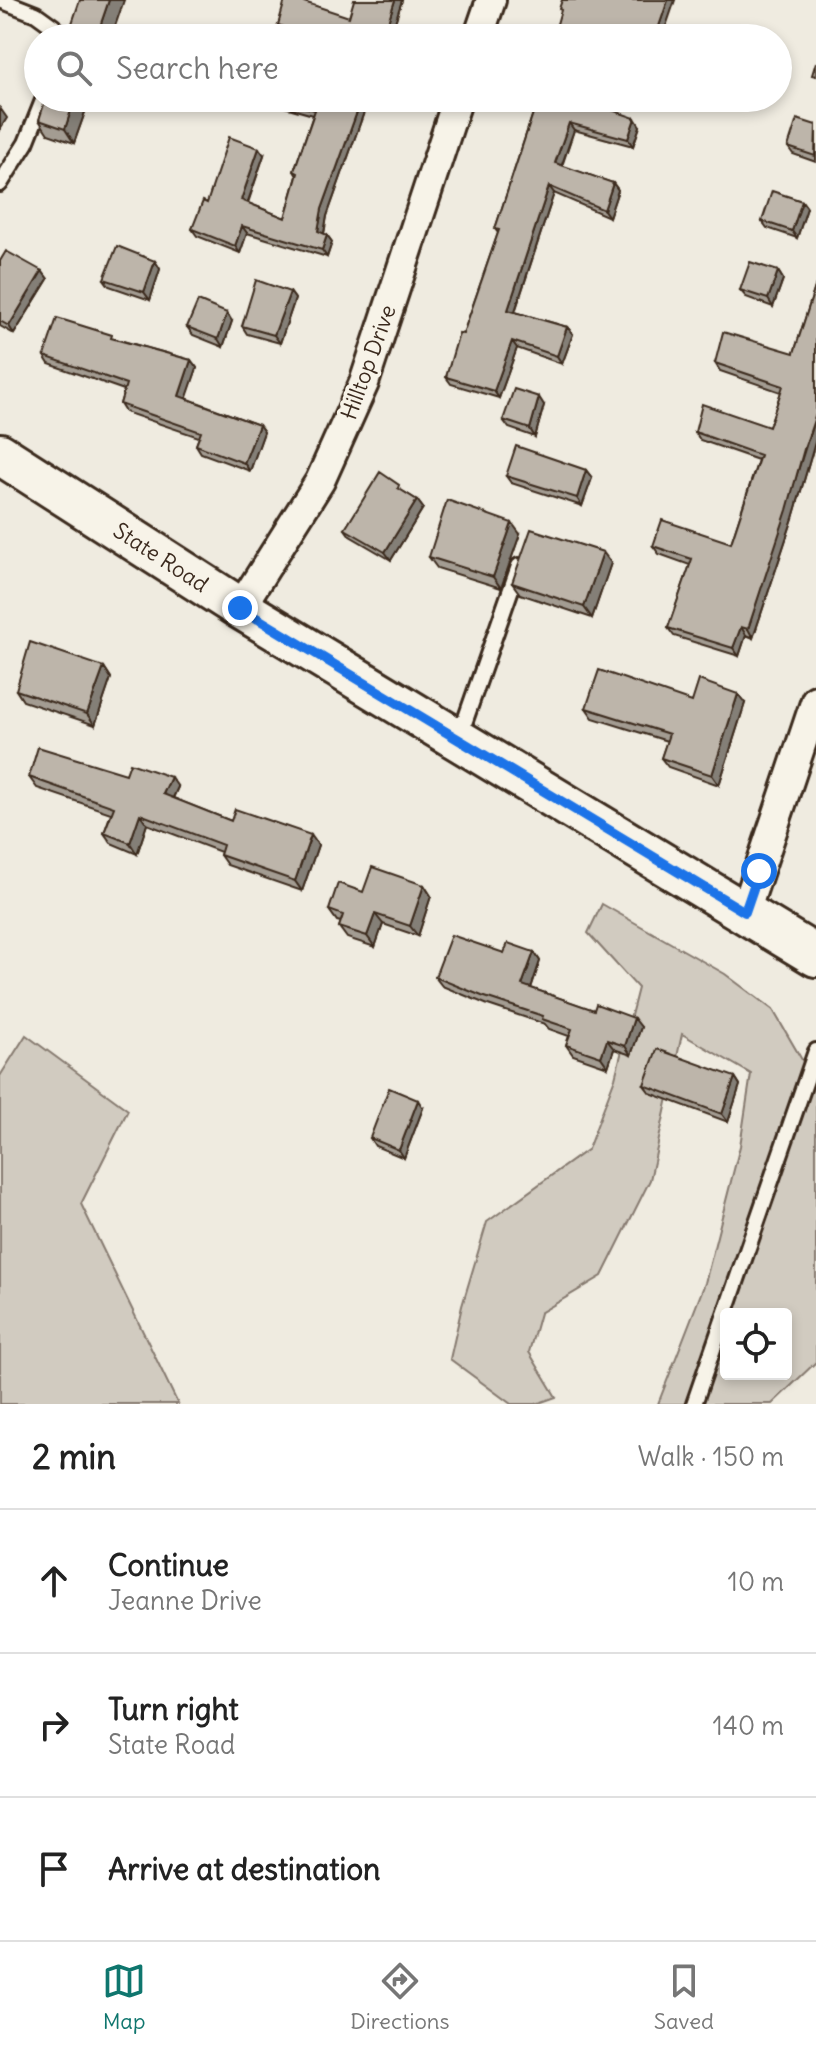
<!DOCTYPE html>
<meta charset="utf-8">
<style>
body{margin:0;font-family:Delius,sans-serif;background:#f2f2f2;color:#222}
.controls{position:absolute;right:24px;bottom:24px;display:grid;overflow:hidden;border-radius:8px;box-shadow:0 4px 12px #0003}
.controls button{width:72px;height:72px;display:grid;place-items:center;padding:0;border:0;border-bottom:2px solid #e0e0e0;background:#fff;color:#222;font:40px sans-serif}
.stop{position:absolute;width:24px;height:24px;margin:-18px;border:6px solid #1a73e8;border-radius:50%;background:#fff}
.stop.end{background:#1a73e8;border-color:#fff;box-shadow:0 2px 8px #0008}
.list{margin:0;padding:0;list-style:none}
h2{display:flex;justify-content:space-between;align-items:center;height:104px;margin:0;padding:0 32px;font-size:34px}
h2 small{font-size:26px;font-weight:400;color:#767676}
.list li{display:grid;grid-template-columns:52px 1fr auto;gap:24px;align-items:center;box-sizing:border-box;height:144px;padding:0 32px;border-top:2px solid #e0e0e0}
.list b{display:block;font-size:30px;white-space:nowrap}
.list p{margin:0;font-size:26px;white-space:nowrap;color:#767676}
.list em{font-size:26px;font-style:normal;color:#767676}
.icon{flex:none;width:44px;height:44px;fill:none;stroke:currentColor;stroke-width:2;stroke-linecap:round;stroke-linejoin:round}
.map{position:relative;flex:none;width:816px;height:1404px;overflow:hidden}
.search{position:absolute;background:#fff;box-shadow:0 4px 12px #0003;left:24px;right:24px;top:24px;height:88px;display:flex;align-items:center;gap:20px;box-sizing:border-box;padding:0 28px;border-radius:44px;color:#767676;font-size:30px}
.sheet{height:536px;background:#fff}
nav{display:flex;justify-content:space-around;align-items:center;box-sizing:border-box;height:112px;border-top:2px solid #e0e0e0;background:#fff;font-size:22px;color:#767676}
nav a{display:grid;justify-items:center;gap:4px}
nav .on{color:#0f766e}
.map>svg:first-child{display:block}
</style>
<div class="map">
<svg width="816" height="1404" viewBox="0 0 816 1404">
<rect width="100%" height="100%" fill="#efebe0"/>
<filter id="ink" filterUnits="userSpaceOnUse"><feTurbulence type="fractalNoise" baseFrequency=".0125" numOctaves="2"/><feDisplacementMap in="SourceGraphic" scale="16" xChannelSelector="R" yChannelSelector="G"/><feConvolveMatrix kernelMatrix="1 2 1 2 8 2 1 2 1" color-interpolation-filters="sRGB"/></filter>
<g filter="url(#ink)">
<path fill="#d1cbc0" stroke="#867a6f" stroke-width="2" fill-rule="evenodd" d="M602,904L725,974L773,1010L809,1072L816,1087V1362L772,1404H658L705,1283L740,1146L751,1074L682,1034L650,1180L602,1276L540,1313L529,1352L556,1397L536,1404H511L450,1359L462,1306L487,1222L588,1149L615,1078L638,988L588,933ZM726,1314H786V1374H726Z
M26,1035L128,1110L81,1204L178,1404H0V1076Z"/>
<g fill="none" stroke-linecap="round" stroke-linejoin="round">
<g stroke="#3b2a1e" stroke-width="20">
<path id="service" d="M0,0L36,14L54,27L57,38
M0,184L26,143L44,98
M460,735L519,566
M694,1404L816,1051"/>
</g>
<g stroke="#3b2a1e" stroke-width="34">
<path id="minor" d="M478,38L491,0
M240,608L320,481L364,383L458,98
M745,912L816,700"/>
</g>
<g stroke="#3b2a1e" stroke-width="46">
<path id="secondary" d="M0,454L240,608L816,956"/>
</g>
<use href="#service" stroke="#f7f3e8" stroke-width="14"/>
<use href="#minor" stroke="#f7f3e8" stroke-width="28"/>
<use href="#secondary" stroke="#f7f3e8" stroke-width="40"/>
</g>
<path fill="#a39c92" stroke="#3b2a1e" stroke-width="2" d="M402,0L390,38H301L283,32L278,25L349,17Z
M46,98H90L74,143L48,134L39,120Z
M258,98H369L327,216L324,234L327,235L332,242L327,257L247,233L240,253L197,236L192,229L207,203L264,155L248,203L285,218L297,176L294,171L313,115L260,100Z
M538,98H585L584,101L640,126L633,146L574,130L562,166L613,183L618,190L609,217L554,193L515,312L567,327L573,334L562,364L517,348L499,398L451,384L446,377L463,334L498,233L495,229Z
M816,125V162L793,154L788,147Z
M802,201L807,208L797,238L767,228L762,221Z
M0,261L42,271L48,279L14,334L0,326Z
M155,261L160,269L150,300L109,286L104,279Z
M778,271L783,279L773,307L746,297L740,290Z
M816,284V439L793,518L753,638L746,635L739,656L674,636L668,628L690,565L659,554L653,546L731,543L758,460L700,440L695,432L769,427L781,392L720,371L715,363L794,353Z
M290,292L295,299L280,343L247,334L242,326Z
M232,321L223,347L193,335L187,327Z
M116,339L191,360L197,368L186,398L259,425L264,432L250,471L201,453L196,445L199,437L125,412L120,404L124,390L49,364L44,356Z
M544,405L535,437L509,428L503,420Z
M586,470L592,478L582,506L511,483L506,476Z
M404,492L417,500L423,508L391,560L350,536L345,529Z
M520,534L501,588L437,568L429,557Z
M611,563L592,618L520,594L512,583Z
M104,667L111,678L95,725L23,701L16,690Z
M692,702L745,703L719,785L668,767L661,758L667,741L593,718L586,708Z
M126,774L178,787L173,798L231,821L318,845L302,891L227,865L220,855L221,852L147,824L137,854L111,843L104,833L111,813L37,788L29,777Z
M424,885L431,896L418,936L383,924L375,947L347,938L339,927L341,922L337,921L329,910L363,892Z
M534,952L540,961L531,988L641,1027L631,1055L614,1049L608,1067L573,1055L566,1045L569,1036L549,1029L545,1024L488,1005L442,986L435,977L504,953Z
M735,1077L740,1085L728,1122L650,1093L644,1085Z
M423,1108L404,1158L375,1146L370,1138Z"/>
<path fill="#847f77" stroke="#3b2a1e" stroke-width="2" d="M109,0H124L111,38H96Z
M395,0H402L390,38H383Z
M668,0H675L662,38L656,35Z
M75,98H90L74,143L65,129Z
M362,98H369L327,216L323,238L318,231L322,209Z
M0,108L7,118L0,129Z
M635,118L640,126L633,146L628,139Z
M569,123L574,130L560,170L555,163Z
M259,148L264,155L246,207L241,200Z
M613,183L618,190L609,217L604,210Z
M549,186L554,193L513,317L508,310Z
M802,201L807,208L797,238L792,231Z
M242,226L247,233L240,253L235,246Z
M327,235L332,242L327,257L322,250Z
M155,261L160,269L150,300L144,292Z
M42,271L48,279L14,334L9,326Z
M778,271L783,279L773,307L768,299Z
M290,292L295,299L280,343L274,335Z
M227,313L232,321L223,347L218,339Z
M567,327L573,334L562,364L557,356Z
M512,341L517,348L499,398L494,391Z
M191,360L197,368L185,403L179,396Z
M539,397L544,405L535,437L530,429Z
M816,414V439L793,518L753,638L748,629Z
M259,425L264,432L250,471L244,463Z
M586,470L592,478L582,506L577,498Z
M417,500L423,508L391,560L385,552Z
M512,523L520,534L501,588L493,577Z
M603,552L611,563L592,618L584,607Z
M741,627L746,635L739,656L733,648Z
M104,667L111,678L95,725L87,714Z
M738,694L745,703L719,785L712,775Z
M171,777L178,787L170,804L163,794Z
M140,814L147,824L137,854L130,843Z
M311,835L318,845L302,891L295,881Z
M424,885L431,896L418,936L410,926Z
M375,914L383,924L375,947L367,936Z
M534,952L540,961L529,994L522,985Z
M634,1018L641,1027L631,1055L625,1046Z
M607,1040L614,1049L608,1067L601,1057Z
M735,1077L740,1085L728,1122L722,1114Z
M418,1100L423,1108L404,1158L399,1150Z"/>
<path fill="#bdb5aa" stroke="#3b2a1e" stroke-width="2" d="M80,0H109L96,38H67Z
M285,0H298L349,17L354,0H395L383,38H317L278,25Z
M562,0H668L656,35L665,38H553L561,10L559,9Z
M816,62V76L812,75Z
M46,98H75L65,129L39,120Z
M272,98H362L322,209L318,231L327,235L322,250L242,226L235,246L192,229L203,201L207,203L229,137L259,148L241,200L285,218L298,173L294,171L315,110Z
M538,98H577L635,118L628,139L569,123L555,163L613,183L604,210L549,186L508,310L567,327L557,356L512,341L494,391L446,377L459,333L463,334L499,230L495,229Z
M797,119L816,125L815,156L788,147Z
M772,191L802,201L792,231L762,221Z
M117,246L155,261L144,292L104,279Z
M6,251L42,271L9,326L0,321V261Z
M750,262L778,271L768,299L740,290Z
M256,280L290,292L274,335L242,326Z
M816,284V414L804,449L787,510L748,629L741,627L733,648L668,628L692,559L653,546L662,520L731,543L760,455L695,432L702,404L769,427L783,386L715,363L723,332L794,353Z
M198,301L227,313L218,339L187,327Z
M57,318L112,335L111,338L191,360L179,396L259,425L244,463L196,445L201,432L120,404L126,384L44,356Z
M514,389L539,397L530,429L503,420Z
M516,446L586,470L577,498L506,476Z
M380,472L399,485L398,488L417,500L385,552L345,529Z
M447,500L512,523L493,577L429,557Z
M531,529L603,552L584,607L512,583Z
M30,642L104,667L87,714L16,690Z
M599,670L692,702L699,680L738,694L712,775L661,758L669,734L586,708Z
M38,747L126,774L130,763L171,777L163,794L231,821L235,809L311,835L295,881L220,855L223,845L140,814L130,843L104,833L114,807L29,777Z
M372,867L424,885L410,926L375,914L367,936L339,927L343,915L329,910L338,883L363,892Z
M451,935L504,953L508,943L534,952L522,985L594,1010L596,1004L634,1018L625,1046L607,1040L601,1057L566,1045L572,1029L542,1019L543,1016L482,996L435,977Z
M657,1049L735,1077L722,1114L644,1085Z
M389,1088L418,1100L399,1150L370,1138Z"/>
</g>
<g fill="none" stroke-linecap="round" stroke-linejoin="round" filter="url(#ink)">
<path stroke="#1a73e8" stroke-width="10" d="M240,608L745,912L759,871"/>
</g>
<g text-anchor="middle" stroke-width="7" stroke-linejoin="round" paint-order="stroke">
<g font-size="22" fill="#3b2a1e" stroke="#f7f3e8">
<text transform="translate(368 362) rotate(-70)" y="8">Hilltop Drive</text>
<text transform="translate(161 557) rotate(33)" y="8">State Road</text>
</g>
</g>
</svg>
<div class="controls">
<button><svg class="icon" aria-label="locate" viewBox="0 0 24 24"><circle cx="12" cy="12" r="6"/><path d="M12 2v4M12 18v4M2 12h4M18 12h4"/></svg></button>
</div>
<div class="stop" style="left:759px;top:871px"></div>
<div class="stop end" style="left:240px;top:608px"></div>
<div class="search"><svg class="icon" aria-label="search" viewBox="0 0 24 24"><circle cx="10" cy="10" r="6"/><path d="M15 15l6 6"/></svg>Search here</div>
</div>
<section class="sheet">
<h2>2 min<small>Walk · 150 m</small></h2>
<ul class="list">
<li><svg class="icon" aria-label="ahead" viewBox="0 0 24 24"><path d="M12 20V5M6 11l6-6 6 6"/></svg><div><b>Continue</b><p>Jeanne Drive</p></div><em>10 m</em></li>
<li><svg class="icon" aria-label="right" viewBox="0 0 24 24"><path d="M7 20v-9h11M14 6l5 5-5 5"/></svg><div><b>Turn right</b><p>State Road</p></div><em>140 m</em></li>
<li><svg class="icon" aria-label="arrive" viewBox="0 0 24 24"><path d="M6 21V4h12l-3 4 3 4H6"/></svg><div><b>Arrive at destination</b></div></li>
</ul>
</section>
<nav>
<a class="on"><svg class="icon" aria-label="map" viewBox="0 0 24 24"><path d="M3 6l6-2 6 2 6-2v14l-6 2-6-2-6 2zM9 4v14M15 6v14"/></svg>Map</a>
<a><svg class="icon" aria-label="directions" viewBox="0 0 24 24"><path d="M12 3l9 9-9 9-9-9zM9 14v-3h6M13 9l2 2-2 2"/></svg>Directions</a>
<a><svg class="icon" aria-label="saved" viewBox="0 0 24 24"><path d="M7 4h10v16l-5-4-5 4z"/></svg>Saved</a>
</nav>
